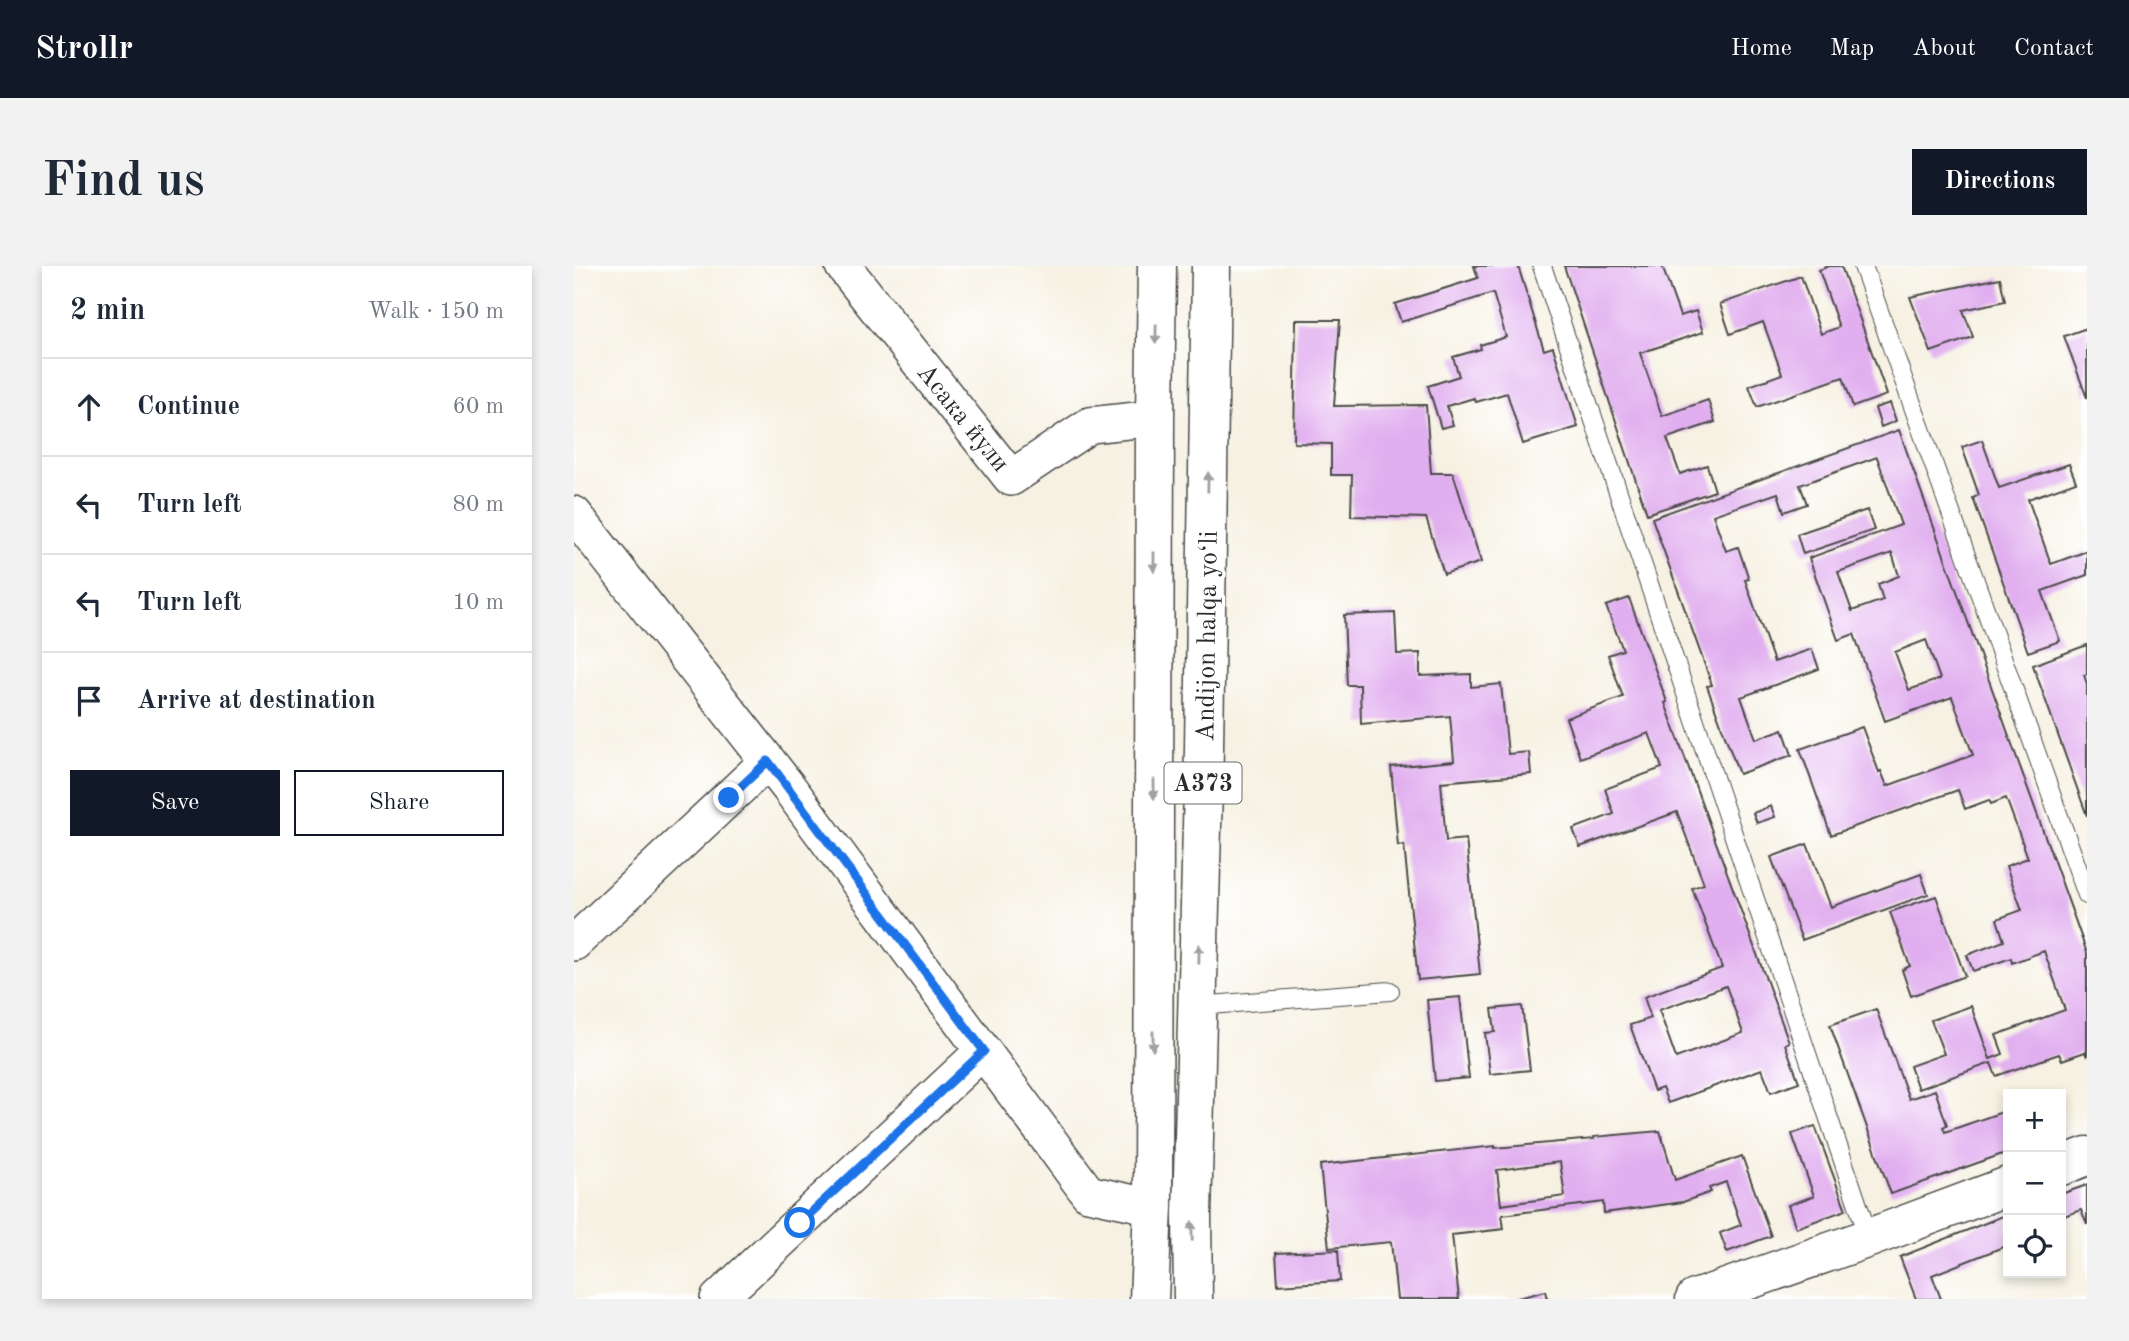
<!DOCTYPE html>
<meta charset="utf-8">
<style>
body{margin:0;font-family:"Old Standard TT",serif;background:#f2f2f3;color:#1f2937}
.controls{position:absolute;right:21px;bottom:21px;display:grid;overflow:hidden;border-radius:0px;box-shadow:0 4px 10px #0003}
.controls button{width:63px;height:63px;display:grid;place-items:center;padding:0;border:0;border-bottom:2px solid #e0e1e3;background:#fff;color:#1f2937;font:35px sans-serif}
.stop{position:absolute;width:21px;height:21px;margin:-16px;border:5px solid #1a73e8;border-radius:50%;background:#fff}
.stop.end{background:#1a73e8;border-color:#fff;box-shadow:0 2px 7px #0008}
.list{margin:0;padding:0;list-style:none}
h2{display:flex;justify-content:space-between;align-items:center;height:91px;margin:0;padding:0 28px;font-size:30px}
h2 small{font-size:23px;font-weight:400;color:#747a83}
.list li{display:grid;grid-template-columns:46px 1fr auto;gap:21px;align-items:center;box-sizing:border-box;height:98px;padding:0 28px;border-top:2px solid #e0e1e3}
.list b{display:block;font-size:26px;white-space:nowrap}
.list em{font-size:23px;font-style:normal;color:#747a83}
.actions{display:flex;gap:14px;padding:21px 28px}
.actions a{flex:1;padding:16px 0;border:2px solid #111827;border-radius:0px;text-align:center;font-size:24px;color:#111827}
.actions .main{background:#111827;color:#fff}
.icon{flex:none;width:38px;height:38px;fill:none;stroke:currentColor;stroke-width:2;stroke-linecap:round;stroke-linejoin:round}
.map{position:relative;flex:none;width:1513px;height:1033px;overflow:hidden;border-radius:0px}
header{display:flex;align-items:center;gap:42px;box-sizing:border-box;height:98px;padding:0 35px;background:#111827;color:#fff}
header strong{font-size:33px}
nav{display:flex;gap:38px;margin-inline-start:auto;font-size:24px}
.intro{display:flex;align-items:center;justify-content:space-between;box-sizing:border-box;height:168px;padding:0 42px}
h1{margin:0;font-size:49px}
.button{padding:18px 32px;border-radius:0px;background:#111827;color:#fff;font-size:24px;font-weight:700}
main{display:flex;gap:42px;padding:0 42px}
aside{flex:1;background:#fff;border-radius:0px;box-shadow:0 4px 10px #0003}
.map>svg:first-child{display:block}
</style>
<header>
<strong>Strollr</strong>
<nav><a>Home</a><a>Map</a><a>About</a><a>Contact</a></nav>
</header>
<div class="intro"><h1>Find us</h1><a class="button">Directions</a></div>
<main>
<aside>
<h2>2 min<small>Walk · 150 m</small></h2>
<ul class="list">
<li><svg class="icon" aria-label="ahead" viewBox="0 0 24 24"><path d="M12 20V5M6 11l6-6 6 6"/></svg><div><b>Continue</b></div><em>60 m</em></li>
<li><svg class="icon" aria-label="left" viewBox="0 0 24 24"><path d="M17 20v-9H6M10 6l-5 5 5 5"/></svg><div><b>Turn left</b></div><em>80 m</em></li>
<li><svg class="icon" aria-label="left" viewBox="0 0 24 24"><path d="M17 20v-9H6M10 6l-5 5 5 5"/></svg><div><b>Turn left</b></div><em>10 m</em></li>
<li><svg class="icon" aria-label="arrive" viewBox="0 0 24 24"><path d="M6 21V4h12l-3 4 3 4H6"/></svg><div><b>Arrive at destination</b></div></li>
</ul>
<div class="actions"><a class="main">Save</a><a>Share</a></div>
</aside>
<div class="map">
<svg width="1513" height="1033" viewBox="0 0 1513 1033">
<rect width="100%" height="100%" fill="#fff"/>
<filter id="ink" filterUnits="userSpaceOnUse"><feTurbulence type="fractalNoise" baseFrequency=".0143" numOctaves="2"/><feDisplacementMap in="SourceGraphic" scale="14" xChannelSelector="R" yChannelSelector="G"/><feConvolveMatrix kernelMatrix="1 2 1 2 8 2 1 2 1" color-interpolation-filters="sRGB"/></filter>
<filter id="wash" filterUnits="userSpaceOnUse"><feTurbulence type="fractalNoise" baseFrequency=".00686" numOctaves="4" result="noise"/><feDisplacementMap in="SourceGraphic" scale="28" xChannelSelector="R" yChannelSelector="G"/><feGaussianBlur stdDeviation="1.57" result="paint"/><feColorMatrix in="noise" values="0 0 0 0 0 0 0 0 0 0 0 0 0 0 0 0 0 1.4 0 .05"/><feComposite in="paint" operator="in"/></filter>
<g filter="url(#wash)">
<rect width="100%" height="100%" fill="#f6f1e2"/>
<g id="blocks">
<path fill="#e1afef" fill-rule="evenodd" d="M900,0H944L970,84L979,81L1004,161L949,178L933,127L902,136L900,132L873,140L879,159L867,162L854,120L885,110L879,91L907,83L906,79L932,71L919,27L827,56L821,38L904,12Z
M990,0H1088L1106,50L1122,45L1129,66L1066,87L1088,150L1134,134L1141,156L1093,172L1106,208L1133,199L1141,225L1073,248Z
M1255,0H1267L1313,129L1279,141L1269,111L1183,141L1175,120L1208,108L1189,56L1156,68L1146,38L1227,10L1247,68L1265,61L1245,4Z
M1426,12L1431,35L1389,44L1399,71L1357,86L1336,31Z
M722,54H766L760,140L852,139L857,207H879L907,296L870,308L852,252L777,250L778,209H757V178L720,177Z
M1513,62V132L1490,70Z
M1316,137L1322,155L1307,161L1301,142Z
M1325,164L1513,687V791L1511,786L1488,794L1485,788L1422,810L1417,797L1344,823L1336,800L1370,788L1357,754L1397,740L1416,793L1429,788L1422,769L1491,744L1470,685L1438,697L1437,692L1399,705L1393,689L1430,675L1423,653L1448,644L1432,600L1454,592L1432,532L1417,538L1415,534L1391,543L1384,524L1257,569L1226,483L1288,461L1305,506L1307,505L1313,520L1399,489L1378,431L1311,455L1280,368L1264,374L1235,292L1327,259L1303,191L1226,219L1233,238L1210,246L1204,227L1139,249L1152,285L1164,281L1175,313L1171,314L1200,396L1238,383L1245,403L1167,431L1182,473L1209,463L1218,489L1165,508L1133,420L1138,419L1078,252ZM1318,287L1325,310L1304,318L1309,334L1278,345L1264,306ZM1352,374L1366,413L1335,424L1321,386Z
M1408,174L1425,222L1495,198L1502,216L1454,233L1477,298L1513,285V309L1468,325L1486,375L1454,386L1399,232L1405,229L1388,181Z
M1293,244L1300,264L1229,288L1223,268Z
M1055,332L1093,436L1091,437L1215,776L1211,778L1225,816L1197,826L1188,803L1094,837L1088,822L1080,825L1056,759L1077,752L1070,731L1148,702L1118,622L1130,618L1103,546L1006,581L999,563L1040,548L1031,523L1088,502L1075,467L1006,492L992,452L1049,431L1034,389L1049,384L1032,340ZM1152,720L1169,767L1102,792L1085,744Z
M821,347L823,388L846,387V410L897,408V421L927,418L934,488L955,486L957,508L867,516L872,575L892,573L906,708L844,714L830,579L824,580L817,501L880,495L876,450L787,458L786,419H773L770,349Z
M1513,379V408L1510,409L1513,418V550L1459,399Z
M1197,540L1201,551L1183,557L1179,547Z
M1233,578L1257,641L1347,608L1354,628L1228,674L1197,591Z
M1362,630L1391,710L1337,730L1328,704L1336,700L1316,646Z
M886,731L895,812L861,815L853,734Z
M948,740L956,804L916,808L911,767L921,766L918,743Z
M1302,743L1335,833L1361,824L1373,859L1369,861L1371,866L1431,845L1434,854V886L1317,928L1256,759Z
M1241,860L1272,944L1222,962L1214,939L1240,930L1218,868Z
M1086,865L1101,914L1168,890L1197,970L1153,986L1146,967L1167,959L1152,916L1135,922L1137,926L1109,936L1030,947L1029,936L928,949L930,963L878,969L885,1033H823L817,976L755,982L746,899L921,880V882L1020,873L1019,871ZM986,896L991,930L927,939L923,904Z
M1513,919V959L1507,944L1487,951V928Z
M1434,948V979L1358,1009L1367,1033H1342L1326,991Z
M764,984L766,1015L704,1019L702,987Z
M972,1025L974,1033H944V1032Z"/>
</g>
</g>
<g filter="url(#ink)">
<use href="#blocks" fill-opacity="0" stroke="#494946" stroke-width="2"/>
<g fill="none" stroke-linecap="round" stroke-linejoin="round">
<g stroke="#494946" stroke-width="20">
<path id="lane" d="M968,0L1295,972
M1289,0L1513,629
M623,740L816,725"/>
</g>
<g stroke="#494946" stroke-width="38">
<path id="street" d="M269,0L437,212L516,159L581,152
M0,248L215,522L514,927L579,941
M0,677L194,495
M144,1033L409,785"/>
</g>
<g stroke="#494946" stroke-width="41">
<path id="secondary" d="M1487,900L1513,890
M1121,1033L1295,972L1434,920"/>
</g>
<g stroke="#494946" stroke-width="41">
<path id="highway" d="M575,1033L579,941L581,152L583,0
M619,1033L618,949L630,483L637,0"/>
</g>
<use href="#lane" stroke="#fff" stroke-width="18"/>
<use href="#street" stroke="#fff" stroke-width="35"/>
<use href="#secondary" stroke="#fff" stroke-width="38"/>
<use href="#highway" stroke="#fff" stroke-width="38"/>
</g>
<defs><path id="oneway-solid" d="M-6-.8H1V-3.2L6.5 0L1 3.2V.8H-6Z" transform="scale(1.75)"/></defs>
<g fill="#a0a0a0">
<use href="#oneway-solid" transform="translate(582 68) rotate(91)"/>
<use href="#oneway-solid" transform="translate(634 216) rotate(-89)"/>
<use href="#oneway-solid" transform="translate(580 296) rotate(90)"/>
<use href="#oneway-solid" transform="translate(580 523) rotate(90)"/>
<use href="#oneway-solid" transform="translate(625 688) rotate(-89)"/>
<use href="#oneway-solid" transform="translate(579 775) rotate(90)"/>
<use href="#oneway-solid" transform="translate(618 965) rotate(-91)"/>
</g>
</g>
<g fill="none" stroke-linecap="round" stroke-linejoin="round" filter="url(#ink)">
<path stroke="#1a73e8" stroke-width="9" d="M155,532L194,495L410,785L226,957"/>
</g>
<g text-anchor="middle" stroke-width="7" stroke-linejoin="round" paint-order="stroke">
<rect fill="#fff" stroke="#6b6b6b" stroke-width="2" x="590.5" y="496.5" width="77" height="41" rx="5"/>
<g font-size="24" font-weight="bold" fill="#2b2b2b">
<text x="629" y="525">A373</text>
</g>
<g font-size="26" fill="#2b2b2b" stroke="#fff">
<text transform="translate(390 151) rotate(51)" y="9">Асака йули</text>
<text transform="translate(632 370) rotate(-89)" y="9">Andijon halqa yo‘li</text>
</g>
</g>
</svg>
<div class="controls">
<button>+</button>
<button>−</button>
<button><svg class="icon" aria-label="locate" viewBox="0 0 24 24"><circle cx="12" cy="12" r="6"/><path d="M12 2v4M12 18v4M2 12h4M18 12h4"/></svg></button>
</div>
<div class="stop" style="left:226px;top:957px"></div>
<div class="stop end" style="left:155px;top:532px"></div>
</div>
</main>
